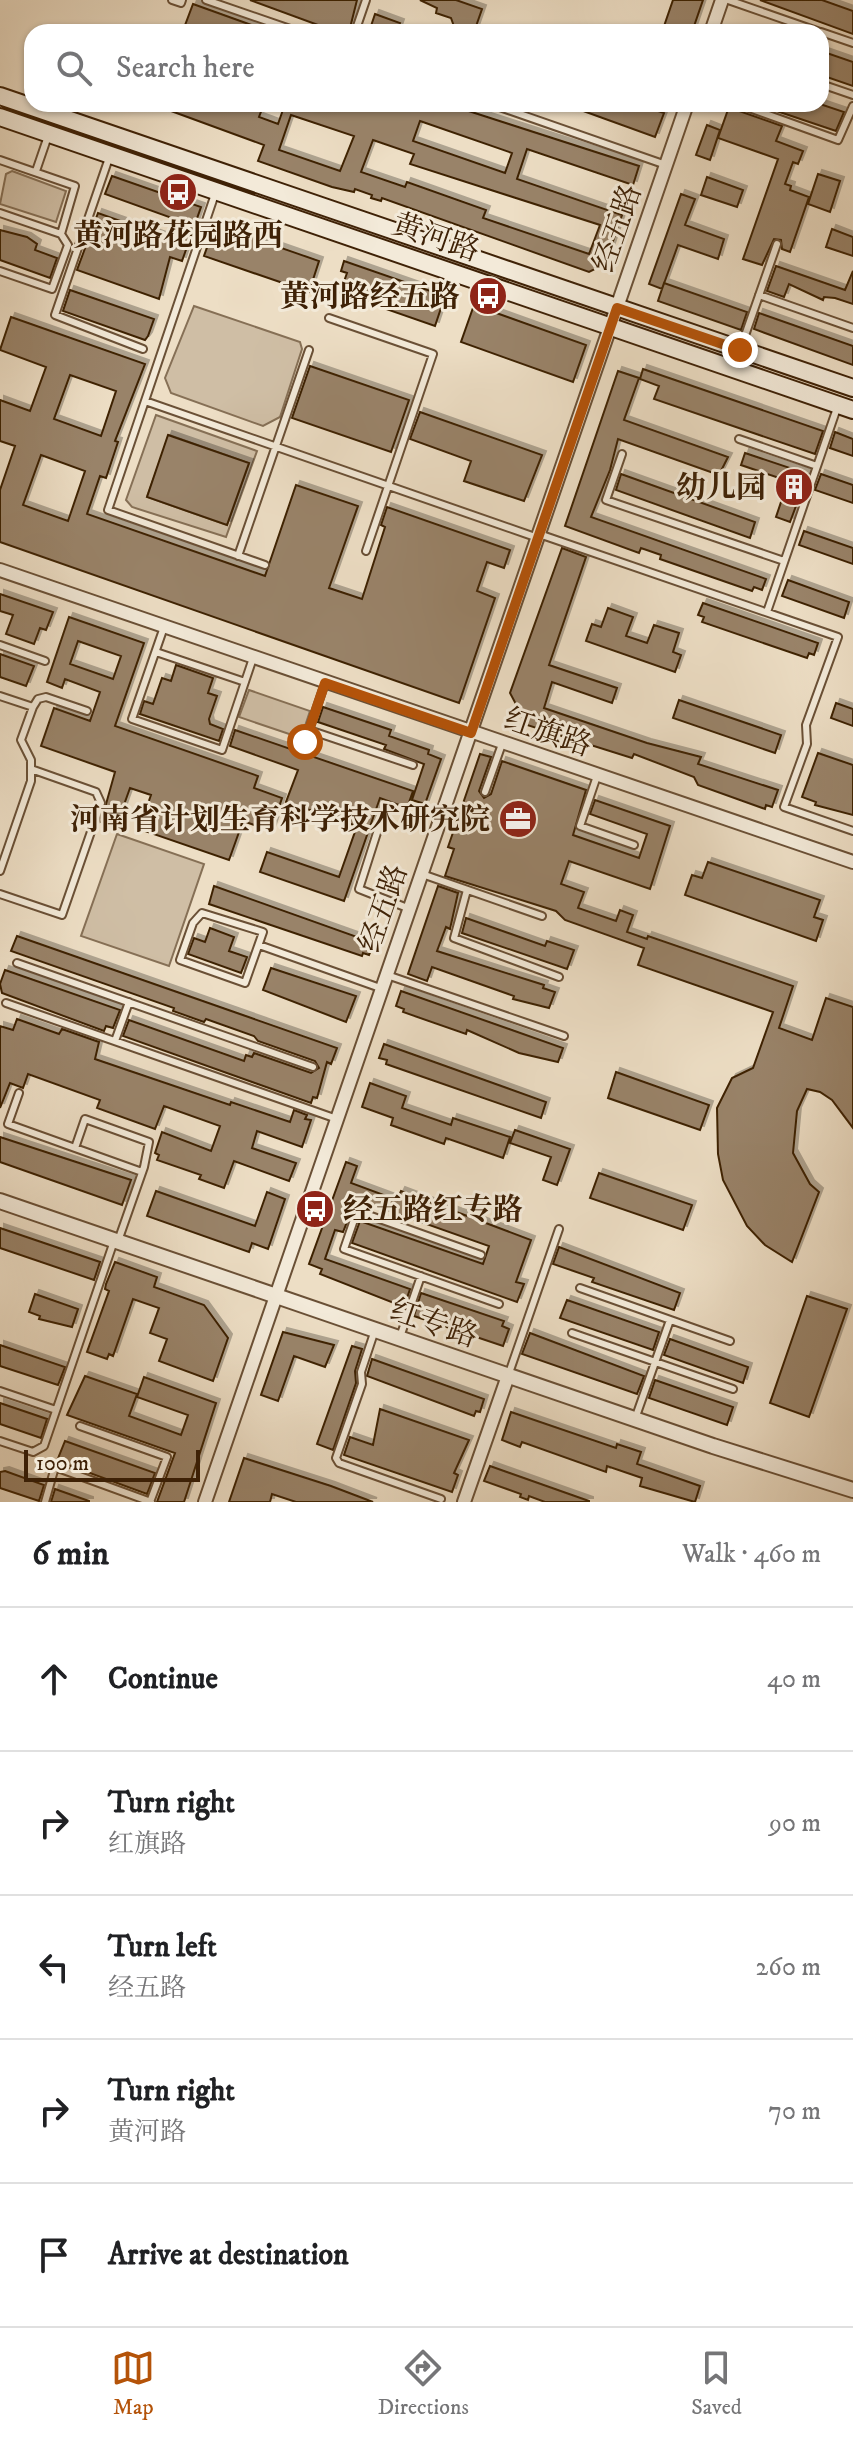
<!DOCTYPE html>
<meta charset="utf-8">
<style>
body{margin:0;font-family:"IM FELL DW Pica","Noto Serif SC",serif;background:#f2f2f2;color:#202124}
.scale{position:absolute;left:24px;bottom:20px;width:176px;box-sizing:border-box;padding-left:8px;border:4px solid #3e2106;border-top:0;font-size:22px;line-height:28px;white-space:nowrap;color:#3e2106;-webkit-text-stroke:6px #f3ead9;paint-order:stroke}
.stop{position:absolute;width:24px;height:24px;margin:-18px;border:6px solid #b45309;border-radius:50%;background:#fff}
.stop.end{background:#b45309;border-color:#fff;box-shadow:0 2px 8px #0008}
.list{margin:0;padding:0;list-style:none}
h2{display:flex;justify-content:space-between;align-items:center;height:104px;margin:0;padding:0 32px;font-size:34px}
h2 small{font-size:26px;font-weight:400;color:#757577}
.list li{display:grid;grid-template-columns:52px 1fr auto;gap:24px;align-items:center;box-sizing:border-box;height:144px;padding:0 32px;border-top:2px solid #e0e0e0}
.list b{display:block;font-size:30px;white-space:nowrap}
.list p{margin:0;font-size:26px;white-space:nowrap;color:#757577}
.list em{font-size:26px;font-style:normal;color:#757577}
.icon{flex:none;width:44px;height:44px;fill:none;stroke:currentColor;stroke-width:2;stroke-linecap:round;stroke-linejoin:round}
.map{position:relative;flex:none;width:853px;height:1502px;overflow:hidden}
.search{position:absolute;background:#fff;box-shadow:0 2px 6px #0004;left:24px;right:24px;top:24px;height:88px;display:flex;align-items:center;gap:20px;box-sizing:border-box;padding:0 28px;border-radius:24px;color:#757577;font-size:30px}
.sheet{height:824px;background:#fff}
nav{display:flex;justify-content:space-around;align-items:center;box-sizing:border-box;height:112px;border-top:2px solid #e0e0e0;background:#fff;font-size:22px;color:#757577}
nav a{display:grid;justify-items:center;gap:4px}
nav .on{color:#b45309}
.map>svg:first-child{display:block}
</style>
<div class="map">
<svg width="853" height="1502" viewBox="0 0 853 1502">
<defs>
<filter id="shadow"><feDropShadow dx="4" dy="-4" stdDeviation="0" flood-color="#0004"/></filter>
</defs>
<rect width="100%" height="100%" fill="#eddec5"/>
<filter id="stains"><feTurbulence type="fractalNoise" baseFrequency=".0025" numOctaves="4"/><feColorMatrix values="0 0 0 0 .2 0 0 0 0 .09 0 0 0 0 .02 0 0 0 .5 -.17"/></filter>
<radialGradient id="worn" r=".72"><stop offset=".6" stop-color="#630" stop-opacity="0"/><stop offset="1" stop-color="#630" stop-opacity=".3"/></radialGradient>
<path fill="#cfbea5" stroke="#867056" stroke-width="2" fill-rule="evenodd" d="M12,171L66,191L56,222L0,204L6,174Z
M194,306L300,342L302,349L280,417L263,426L171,393L165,378Z
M156,415L257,451L226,537L132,507L126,500ZM169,435L249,463L227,525L147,497Z
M249,690L310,711L301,738L239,717Z
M117,834L204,864L169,966L81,936Z"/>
<path fill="#998369" stroke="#3e2106" stroke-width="2" fill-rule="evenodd" filter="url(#shadow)" d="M250,0H357L349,32H337Z
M420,0H456L482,9L474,32H456L451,18L436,13L437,8Z
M673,0H703L692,32H662Z
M760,0H822L853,11V34Z
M193,4L268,31V32H196L184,28Z
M375,14L400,23L397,32H369Z
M821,51L853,62V86L821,75Z
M152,104H264L259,117L278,124L285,104H321L335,109L336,104H447L639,166L633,185L527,149L517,179L622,215L605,264L589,272L382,198L381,201L371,198L372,195L355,189L354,192L332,187L258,161L264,145ZM291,115L354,136L340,171L279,150ZM420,121L512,153L505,173L413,141ZM373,140L414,154L410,164L600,225L589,254L483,218L486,210L407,182L405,187L361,172Z
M564,104H638L664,113L655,137Z
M730,104L736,110L782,126L776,141L803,151L798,164L793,162L785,184L791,186L790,190L809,197L790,252L782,249L781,240L774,239L762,265L743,259L778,159L718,138Z
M756,104H820L844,112L836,131Z
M707,125L720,130L710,160L696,155Z
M818,174L840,181L830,212L808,204Z
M112,176L201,207L182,261L170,257L159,299L77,270L98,213L179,242L186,223L105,194Z
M707,177L743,190L737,207L701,195Z
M681,194L695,199L685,225L724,239L718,259L678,245L662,289L649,284Z
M215,225L319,261L309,292L204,256Z
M832,229L853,237V256L826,247Z
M0,230L27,237L37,244L35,250L57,258L50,278L0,260Z
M344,261L445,296L435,326L340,293L347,273L341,271Z
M776,266L845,290L853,271V304L835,298L824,297L823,300L789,284L784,297L767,291Z
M664,283L747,312L741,330L658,301Z
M70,290L154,319L148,336L145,340L63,311Z
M474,305L586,345L573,382L461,342Z
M759,313L853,346V365L754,329Z
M11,317L145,364L115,441L118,442L106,478L100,476L87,514L265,576L296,485L358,506L329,588L362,599L385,527L381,525L387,507L510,550L504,568L487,562L477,591L495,598L459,703L0,542V490L15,446L0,441V400L30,411L46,367L0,350ZM70,375L116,391L101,436L54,419ZM41,455L85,471L68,521L23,505Z
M310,366L409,400L391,452L292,418Z
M643,369L823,431L815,454L654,399L659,386L640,379Z
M618,371L639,378L624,420L728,457L719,475L618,439L610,470L591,517L766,579L762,590L754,587L752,591L660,559L661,555L641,548L639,553L565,526Z
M420,412L542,455L524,501L464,481L471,461L410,439Z
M835,432L853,439V456L830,448Z
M168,435L249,463L227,525L147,497Z
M745,453L808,474L790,522L776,517L788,481L741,465Z
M621,474L755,522L750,538L616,490Z
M821,474L853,485V503L815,490Z
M804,531L853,548V564L799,545Z
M562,548L586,557L549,665L617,688L612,703L552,682L544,708L647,743L701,757L698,764L778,790L772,807L766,805L765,809L698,785L694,777L634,754L632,758L527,725L510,693Z
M788,580L849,602L844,618L782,596Z
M0,594L53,612L46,630L40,628L34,644L6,634L13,615L0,611Z
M703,603L818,643L814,655L809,653L807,658L702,622L704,617L698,615Z
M608,608L633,617L626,636L647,643L654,625L679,633L673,652L681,655L675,672L586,641L592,624L601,627Z
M69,617L144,643L115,726L258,776L254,788L282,798L271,831L243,821L229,860L139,829L151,795L130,788L116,827L101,822L115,772L41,746L54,708L90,721L100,692L65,679L62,688L47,682ZM78,641L121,656L113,679L70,664Z
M0,654L34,666L26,686L0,677Z
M176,665L213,678L208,693L217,696L209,719L210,724L223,729L219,741L140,714L144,701L153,704L162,678L171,681Z
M679,700L781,735L775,753L673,718Z
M836,703L853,709V726L831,718Z
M323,707L391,730L389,736L429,750L428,754L441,759L425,804L412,800L424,764L384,749L386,745L318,722Z
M235,730L413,791L407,808L380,798L344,901L260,872L267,852L339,877L357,826L286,802L298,770L230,746Z
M818,753L853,765V815L815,805L816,802L802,797Z
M480,754L491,757L479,791L484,798L491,794L502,761L586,790L573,835L639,858L647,834L590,814L595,800L670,826L650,889L569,861L561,884L584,892L578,908L616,921L620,910L633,915L627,932L647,939L648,936L793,986L779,1028L812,1040L826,998L853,1007V1128L832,1100L820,1092L807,1089L797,1111L793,1153L810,1184L819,1192L792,1262L765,1245L747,1226L723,1180L718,1154L717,1108L732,1078L753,1068L773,1012L638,965L644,948L565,920L556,911L445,876L454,849L448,847Z
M708,862L820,900L814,917L823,920L816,941L685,895L692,875L702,878Z
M214,886L374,943L369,955L363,953L362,956L209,904Z
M438,886L458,893L450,929L446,927L437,951L544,985L543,988L555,992L549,1008L513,999L514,996L432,967L427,981L408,974Z
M466,918L545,946L547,941L574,950L567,969L462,933Z
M210,928L234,937L229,951L247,957L241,973L188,954L194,938L205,942Z
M17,936L337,1048L331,1064L327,1062L317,1098L313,1097L311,1103L123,1036L129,1020L244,1061L246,1055L252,1057L254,1053L311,1073L319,1068L315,1061L258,1041L254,1036L206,1019L204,1022L173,1011L174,1008L11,951Z
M271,968L356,996L346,1022L263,990Z
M5,970L120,1010L113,1028L106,1026L104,1031L2,993L0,984Z
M401,991L563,1048L558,1062L519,1053L467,1030L466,1034L403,1012L404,1009L396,1006Z
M17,1019L59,1034L62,1029L99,1042L95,1059L230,1105L231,1102L290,1122L294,1110L307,1115L305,1119L311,1120L302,1147L257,1131L252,1148L296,1163L289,1181L234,1161L224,1188L199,1179L201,1175L157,1160L159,1155L155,1153L162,1132L211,1151L220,1126L164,1106L155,1129L97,1108L100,1100L28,1074L23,1088L10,1083L0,1108V1026L13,1030Z
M384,1044L546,1102L541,1118L386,1064L387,1060L379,1058Z
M616,1072L709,1105L700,1130L608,1098Z
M370,1083L406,1096L402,1108L451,1125L453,1118L510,1137L503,1158L446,1138L444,1144L391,1125L393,1118L362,1107Z
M515,1130L570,1149L557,1185L543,1180L551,1157L510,1143Z
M0,1137L131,1180L122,1205L0,1162Z
M346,1162L357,1166L351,1183L397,1200L401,1191L531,1240L516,1282L524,1284L517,1302L352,1243L360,1221L483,1264L489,1246L356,1199L343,1232L335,1230L325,1259L410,1289L404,1307L320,1274L322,1269L309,1264Z
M599,1173L692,1205L683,1230L590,1198Z
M156,1191L255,1226L267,1192L285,1199L268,1249L252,1243L249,1252L147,1216Z
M0,1228L100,1262L94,1280L0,1248Z
M559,1247L680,1293L674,1310L592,1282L594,1278L553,1264Z
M115,1262L157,1277L154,1287L204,1305L228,1338L213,1381L159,1361L167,1339L150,1333L159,1308L133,1299L113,1356L109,1354L107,1359L87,1352L109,1291L105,1289L106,1284Z
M421,1293L504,1321L502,1326L509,1329L503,1346L414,1316Z
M35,1294L78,1309L72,1327L39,1319L40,1316L29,1312Z
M807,1296L847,1309L809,1417L770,1403Z
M567,1300L659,1332L653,1350L560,1318Z
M283,1332L334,1345L325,1367L294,1356L278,1401L261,1395Z
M530,1333L644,1376L637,1394L522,1354Z
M670,1339L748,1367L743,1383L664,1355Z
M0,1345L65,1367L58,1385L0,1366Z
M352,1346L362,1349L355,1371L356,1383L333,1450L317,1444Z
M372,1359L484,1399L480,1412L476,1411L474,1416L367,1376Z
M85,1376L137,1394L129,1416L181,1435L188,1415L137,1397L144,1377L216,1403L184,1502H157L175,1453L67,1415Z
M655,1380L733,1407L727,1425L649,1398Z
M0,1403L47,1419L41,1438L0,1424Z
M380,1409L469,1440L454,1473L458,1475L452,1492L344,1455L350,1437L373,1445Z
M511,1412L616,1448L617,1444L641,1452L637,1464L700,1486L695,1502L640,1486L642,1478L607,1466L606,1472L522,1442L520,1447L502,1440Z
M65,1441L155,1473L147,1494L57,1461Z
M244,1458L331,1486L373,1502H296L272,1494L270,1502H229Z
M490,1466L589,1501V1502H545L529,1496L528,1500L520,1497L521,1494L484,1481Z
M5,1471L44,1485L39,1501L0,1488V1472Z
M55,1489L89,1501V1502H51Z"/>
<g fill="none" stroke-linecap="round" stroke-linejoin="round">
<g stroke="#6a5036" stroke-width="10">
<path id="service" d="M172,0L181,3L182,0
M206,0L299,32
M728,0L820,32
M355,32L366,0
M410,32L411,29
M821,32L853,43
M821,84L853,95
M491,104L666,165
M738,104L838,140L853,106
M109,158L55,315L143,349
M0,160L75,186L61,234
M36,171L48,136
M215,194L108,510L265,565
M0,213L61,234L68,245L52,289L0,271
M759,295L853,328
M329,318L433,354L366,551
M741,347L777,244
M145,401L538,538
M739,439L817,466
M622,454L606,500L784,561
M539,534L838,637L806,725L807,744L784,807L853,831
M238,556L309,350
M767,612L837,408
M164,627L132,719L222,750L253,658
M0,645L45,661
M156,652L245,682
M0,696L33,707L21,740L31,760V781L0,871
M33,707L38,699L46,697L87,711
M309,730L413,765
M305,742L325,683
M597,776L580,826L634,845
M485,792L502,744
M383,814L359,889L410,909
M422,874L542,916
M467,890L454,938L559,977
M0,894L62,915L101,803L96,792L31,769
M202,913L263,932L245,983L180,960L193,923Z
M259,945L383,989
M17,963L313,1067
M387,975L564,1036
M6,1003L337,1119
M115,1041L129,1002
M19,1093L8,1124L142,1172
M75,1148L85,1119L149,1142L144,1167L118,1241
M481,1255L357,1211L344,1249L499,1304
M580,1288L730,1341
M375,1330L361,1372L362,1384L336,1458L339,1463L441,1499
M572,1333L733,1389
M400,1337L421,1276
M508,1376L559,1229
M0,1391L56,1410
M635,1419L670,1320
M80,1426L167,1457L150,1502
M0,1441L33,1452L44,1446L114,1241
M45,1502L55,1467L151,1502"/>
</g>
<g stroke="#6a5036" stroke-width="16">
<path id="minor" d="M711,32L722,0
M0,570L853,862
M205,1502L687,104
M464,1502L508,1376"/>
</g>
<g stroke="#6a5036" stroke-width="18">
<path id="tertiary" d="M0,1201L713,1446L853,1490"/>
</g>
<g stroke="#3e2106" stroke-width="20">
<path id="secondary" d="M0,96L853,388
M0,117L853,410"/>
</g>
<use href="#service" stroke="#f3ead9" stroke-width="6"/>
<use href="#minor" stroke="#f3ead9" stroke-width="12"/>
<use href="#tertiary" stroke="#f3ead9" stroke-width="14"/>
<use href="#secondary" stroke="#f3ead9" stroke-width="16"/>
</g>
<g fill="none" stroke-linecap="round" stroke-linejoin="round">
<path stroke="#b45309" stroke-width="10" d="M305,742L325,683L471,733L617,308L740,350"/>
</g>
<defs>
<g id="bus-disc" transform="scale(2)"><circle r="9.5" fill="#8f2418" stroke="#f3ead9"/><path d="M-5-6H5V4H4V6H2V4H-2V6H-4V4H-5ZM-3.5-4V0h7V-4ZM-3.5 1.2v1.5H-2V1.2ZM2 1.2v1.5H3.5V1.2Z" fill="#fff"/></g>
<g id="building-disc" transform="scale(2)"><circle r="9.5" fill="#8f2418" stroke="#f3ead9"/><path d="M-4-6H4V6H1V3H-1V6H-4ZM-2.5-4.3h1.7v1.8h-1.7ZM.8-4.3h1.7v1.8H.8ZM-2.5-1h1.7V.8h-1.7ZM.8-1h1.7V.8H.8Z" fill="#fff"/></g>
<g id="office-disc" transform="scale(2)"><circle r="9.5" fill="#8f2418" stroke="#f3ead9"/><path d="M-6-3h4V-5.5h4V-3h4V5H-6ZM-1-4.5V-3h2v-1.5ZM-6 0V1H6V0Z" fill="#fff"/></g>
</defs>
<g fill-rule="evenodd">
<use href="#bus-disc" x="178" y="192"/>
<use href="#bus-disc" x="488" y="296"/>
<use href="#building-disc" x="794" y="487"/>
<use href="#office-disc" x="518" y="819"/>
<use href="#bus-disc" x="315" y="1209"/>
</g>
<g text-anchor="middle" stroke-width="6" stroke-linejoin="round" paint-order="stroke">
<g font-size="30" fill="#3e2106" stroke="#f3ead9">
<text transform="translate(617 228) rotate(-71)" y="10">经五路</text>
<text transform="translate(436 237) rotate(19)" y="10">黄河路</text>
<text transform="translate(548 732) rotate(19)" y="10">红旗路</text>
<text transform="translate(383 908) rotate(-71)" y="10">经五路</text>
<text transform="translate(434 1323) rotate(19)" y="10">红专路</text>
</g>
<g font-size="30" font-weight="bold" fill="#3e2106" stroke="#f3ead9" text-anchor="end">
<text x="178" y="245" text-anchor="middle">黄河路花园路西</text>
<text x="460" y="306">黄河路经五路</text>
<text x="766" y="497">幼儿园</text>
<text x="490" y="829">河南省计划生育科学技术研究院</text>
<text x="343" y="1219" text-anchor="start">经五路红专路</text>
</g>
</g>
<rect width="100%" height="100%" filter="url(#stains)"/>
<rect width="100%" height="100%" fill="url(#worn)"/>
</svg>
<div class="scale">100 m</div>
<div class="stop" style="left:305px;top:742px"></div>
<div class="stop end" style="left:740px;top:350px"></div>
<div class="search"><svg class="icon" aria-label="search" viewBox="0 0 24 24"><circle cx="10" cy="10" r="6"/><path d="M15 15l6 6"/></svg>Search here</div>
</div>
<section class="sheet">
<h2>6 min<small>Walk · 460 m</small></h2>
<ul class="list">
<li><svg class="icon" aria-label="ahead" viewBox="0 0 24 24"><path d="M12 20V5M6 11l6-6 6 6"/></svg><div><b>Continue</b></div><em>40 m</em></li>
<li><svg class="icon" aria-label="right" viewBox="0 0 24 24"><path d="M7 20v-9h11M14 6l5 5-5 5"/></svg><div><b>Turn right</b><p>红旗路</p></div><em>90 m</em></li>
<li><svg class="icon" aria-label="left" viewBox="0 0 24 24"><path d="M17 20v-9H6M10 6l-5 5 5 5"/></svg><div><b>Turn left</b><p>经五路</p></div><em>260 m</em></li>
<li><svg class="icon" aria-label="right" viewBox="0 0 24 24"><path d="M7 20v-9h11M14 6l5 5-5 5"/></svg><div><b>Turn right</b><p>黄河路</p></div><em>70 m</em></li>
<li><svg class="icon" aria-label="arrive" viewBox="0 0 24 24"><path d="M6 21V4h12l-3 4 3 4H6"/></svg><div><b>Arrive at destination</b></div></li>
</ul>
</section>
<nav>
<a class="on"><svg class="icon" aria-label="map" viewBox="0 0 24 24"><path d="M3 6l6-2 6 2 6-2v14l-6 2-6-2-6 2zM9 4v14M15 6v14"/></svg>Map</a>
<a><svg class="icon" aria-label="directions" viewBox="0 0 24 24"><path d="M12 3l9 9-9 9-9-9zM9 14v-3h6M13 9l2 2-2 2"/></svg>Directions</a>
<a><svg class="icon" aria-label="saved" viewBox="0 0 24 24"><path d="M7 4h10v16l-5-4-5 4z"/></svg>Saved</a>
</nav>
